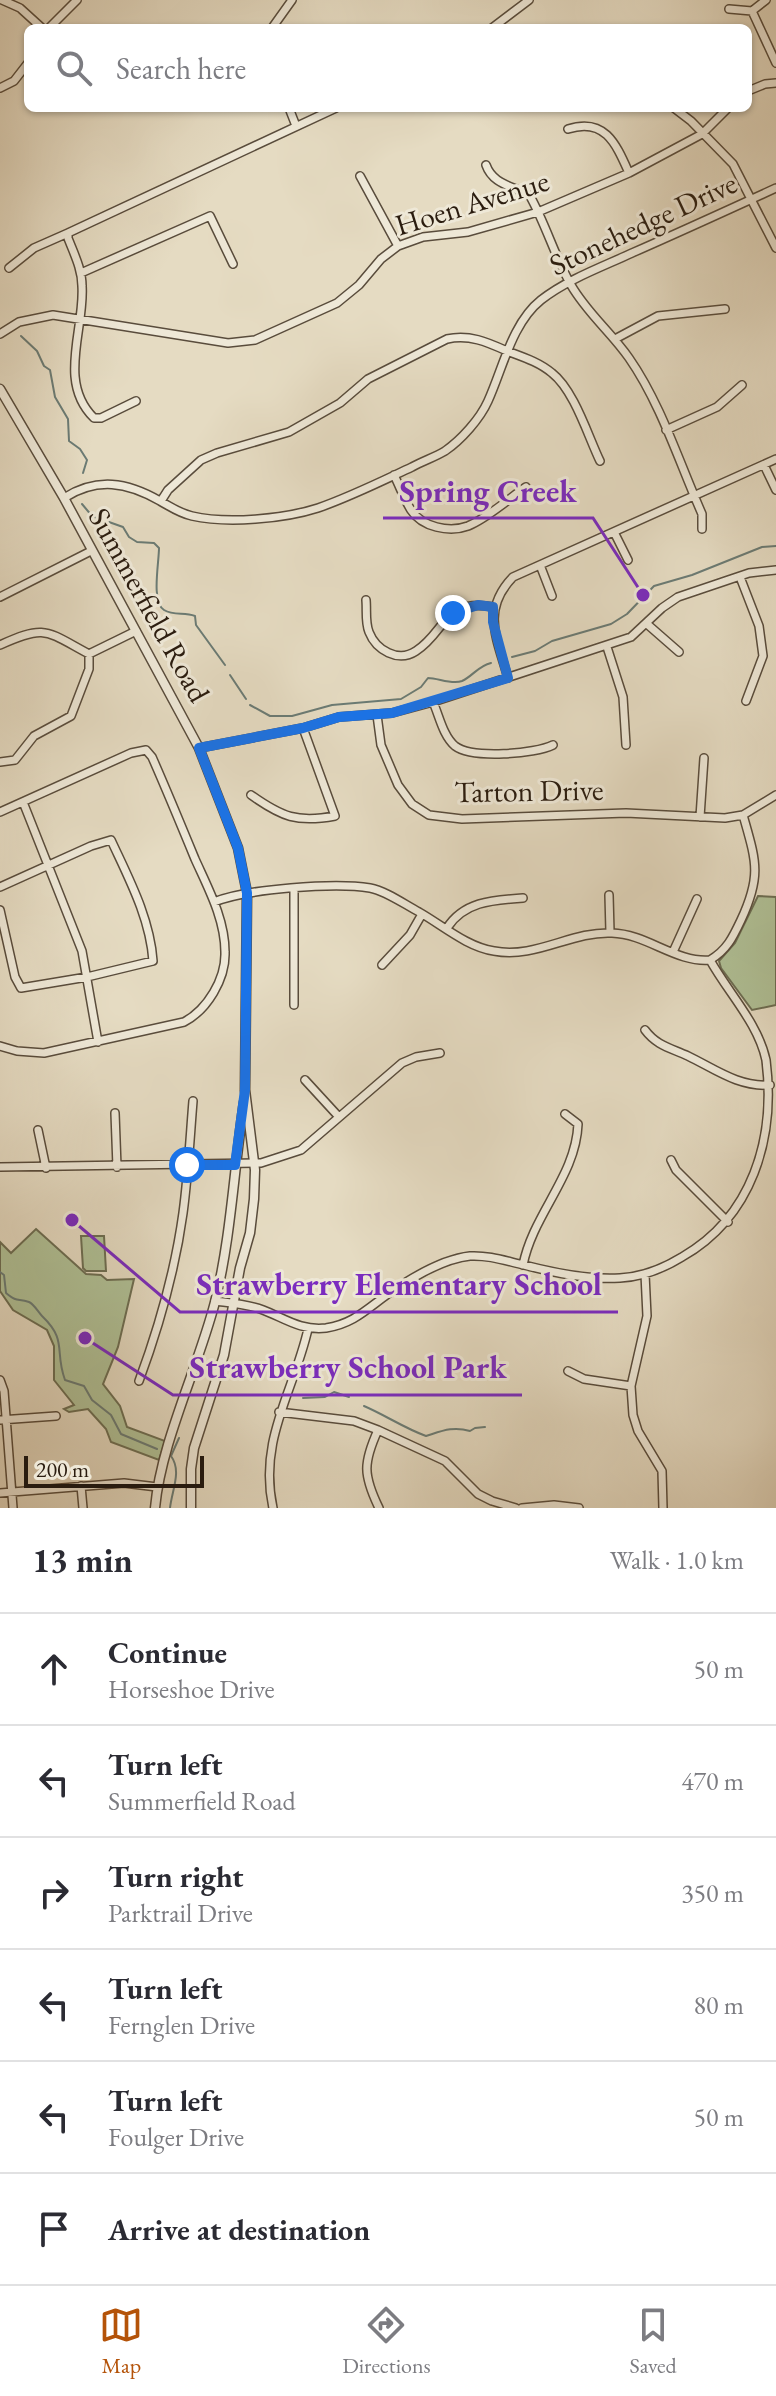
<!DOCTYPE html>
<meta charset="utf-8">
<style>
body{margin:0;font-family:"EB Garamond",serif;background:#f7f7f7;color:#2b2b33}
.scale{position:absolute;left:24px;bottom:20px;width:180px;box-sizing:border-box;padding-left:8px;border:4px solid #2a1c0f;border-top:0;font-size:22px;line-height:28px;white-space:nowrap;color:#2a1c0f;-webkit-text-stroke:6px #eee8d7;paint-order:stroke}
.stop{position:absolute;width:24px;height:24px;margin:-18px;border:6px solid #1a73e8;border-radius:50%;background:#fff}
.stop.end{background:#1a73e8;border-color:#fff;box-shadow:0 2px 8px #0008}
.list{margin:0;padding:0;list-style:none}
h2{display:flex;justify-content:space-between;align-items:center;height:104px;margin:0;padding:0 32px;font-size:34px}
h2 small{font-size:26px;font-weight:400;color:#7c7c81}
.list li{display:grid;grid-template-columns:52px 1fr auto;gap:24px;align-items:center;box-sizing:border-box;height:112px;padding:0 32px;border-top:2px solid #e1e1e2}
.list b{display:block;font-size:30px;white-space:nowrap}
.list p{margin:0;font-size:26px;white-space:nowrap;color:#7c7c81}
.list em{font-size:26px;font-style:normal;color:#7c7c81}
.icon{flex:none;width:44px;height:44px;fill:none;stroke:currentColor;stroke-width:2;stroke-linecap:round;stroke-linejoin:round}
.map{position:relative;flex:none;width:776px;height:1508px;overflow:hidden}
.search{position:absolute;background:#fff;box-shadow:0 2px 6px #0004;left:24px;right:24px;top:24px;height:88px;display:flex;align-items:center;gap:20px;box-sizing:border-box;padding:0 28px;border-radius:12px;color:#7c7c81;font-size:30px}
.sheet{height:776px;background:#fff}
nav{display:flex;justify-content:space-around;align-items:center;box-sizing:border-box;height:112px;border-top:2px solid #e1e1e2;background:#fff;font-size:22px;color:#7c7c81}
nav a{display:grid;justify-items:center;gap:4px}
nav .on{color:#b45309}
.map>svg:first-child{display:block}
</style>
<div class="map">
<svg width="776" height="1508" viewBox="0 0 776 1508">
<rect width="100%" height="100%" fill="#e5dbc2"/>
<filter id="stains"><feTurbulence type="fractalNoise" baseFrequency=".0025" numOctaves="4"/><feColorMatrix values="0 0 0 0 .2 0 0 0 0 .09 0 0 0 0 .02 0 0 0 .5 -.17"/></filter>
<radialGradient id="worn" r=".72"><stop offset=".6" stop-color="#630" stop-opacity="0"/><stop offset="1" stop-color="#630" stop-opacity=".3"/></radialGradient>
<path fill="#b0c197" stroke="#6d6e53" stroke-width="2" d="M758,896L776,897V1005L752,1010L721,968L719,961L735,943Z
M36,1229L86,1274L101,1275L107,1280L134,1279L118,1347L103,1384L120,1406L127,1427L165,1441L159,1460L111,1442L106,1429L88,1409L69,1412L64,1409L74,1405L54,1380V1346L47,1330L13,1310L0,1291V1242L11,1253Z
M81,1236H104L106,1271H86L83,1268Z"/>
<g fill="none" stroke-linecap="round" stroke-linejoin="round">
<path stroke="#6b7b74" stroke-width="2" d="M21,336L37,351L44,366L50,370L55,397L68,419L69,441L80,449L87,460L83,473
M82,504L92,516L123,527L129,537L137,542L154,543L159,548C159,563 151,602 164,610C174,616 184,612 195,616L196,625L225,665
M512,657L535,651L552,641L611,624L627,614L654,586L692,575L762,547L776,546
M230,675L246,699
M250,705L270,716H292L332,705L401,699L421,687L428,678C438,678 452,685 462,681C473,676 478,666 491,663
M0,1272L4,1275L6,1293C18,1303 17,1298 29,1302C34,1304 38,1312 42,1316C68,1341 54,1350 65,1380L84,1386L92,1400L111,1415L121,1434L157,1449
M303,1398L325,1397L334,1392L349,1397
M364,1406C385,1415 404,1428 426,1436C442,1431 453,1426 470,1431L475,1428L485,1427
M170,1508C172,1490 182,1471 171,1456L179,1438"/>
<g stroke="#594c3c" stroke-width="10">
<path id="minor" d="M2,0L20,8L42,28
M729,9L752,11L766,0
M752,11L776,63
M49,28L77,0
M272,28L292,0
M492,28L529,0
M0,88L14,81L28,63
M748,91L765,84L776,83
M289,108L296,126
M674,108L691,121L733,164L776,248
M568,129C605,117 616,144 629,173
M486,165C493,185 514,186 530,196C546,225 555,257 571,285C587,313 611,332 629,358C661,404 679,462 702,514V529
M360,176L398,246
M9,268L34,248L68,233
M81,273L210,216L233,264
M0,334L19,322L53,315L228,343L255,340L337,303L359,285L381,259L398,246L423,237L468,232L538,212L629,173L702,134L728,108
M615,339L658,316L725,309
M136,401L101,418H94C57,382 85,329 82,286C82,269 74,254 68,238V233L336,108
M666,430L717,407L742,385
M764,465L776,490
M394,475C400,487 404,499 411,510C422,527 449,533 468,526C488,518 508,499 526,487
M64,498C97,477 127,482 160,501C171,507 179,513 192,516C227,524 284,519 318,508C350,497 382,481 412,467C423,461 435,457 445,451C461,440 480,419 488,401C503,368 512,323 541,300C568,279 602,267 632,253C680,232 728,210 776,188
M161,501L168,490L201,460L217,453L289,432L340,403L368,379L447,339C469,334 487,342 507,351C523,357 539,362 552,373C574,390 588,436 600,461
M614,532L628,560
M540,565L552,596
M740,577L759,626L763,656L746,701
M0,597L91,551
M366,600C367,611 365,622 369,632C376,650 398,663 416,651C446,632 443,598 493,607
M647,624L679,652
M0,645C46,624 46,631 89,654
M607,647L623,697L626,745
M89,654L136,631
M508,678C497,639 481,610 513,577L776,459
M433,702C439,715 443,736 455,746C472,759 535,754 553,745
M377,715L381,745L398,785L412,804L429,815L462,819L626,813L725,818L743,815L776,795
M199,748L303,728L339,717L392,713L433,702L631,637L662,608L678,597L749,573L776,570
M0,762L15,760L34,736L71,716L89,669V654
M251,795C282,817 297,823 335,816L303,728
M23,802L82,951L98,1042
M0,812L131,753L146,750L152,757C167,791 181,825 195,859C208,888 225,919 225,952C226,979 207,1010 184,1022L44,1053L17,1051L0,1046
M700,817L704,758
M0,887L91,846L111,840C129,879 150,918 153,961L87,977L21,988L15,977L0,910
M294,888V1005
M609,895L610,932
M214,902C246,889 335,882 370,888C386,891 404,904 419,912C442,925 467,947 494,951C536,959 571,931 612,933C647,934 676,963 710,960C727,950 733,937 741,920C762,875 756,861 743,815
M447,928C464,901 494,900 523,898
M673,952L697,899
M382,965L410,935L422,914
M645,1030C657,1046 671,1048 688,1056C715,1069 738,1087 770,1085
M305,1080L339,1117
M115,1113L117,1167
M38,1130L46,1168
M671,1160L676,1170L728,1222
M0,1167L261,1163L301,1150L402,1063L416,1057L440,1053
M523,1265C533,1214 576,1176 578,1124L565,1114
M645,1274L647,1316L631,1386L633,1415L638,1431L662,1471L663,1508
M215,1301C231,1303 248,1304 263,1310C284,1318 301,1331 326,1328C353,1324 367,1309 388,1294C411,1278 442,1259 470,1256C489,1255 506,1261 524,1265C555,1273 588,1280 620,1278C642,1277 664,1268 682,1257C752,1217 776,1139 766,1060C758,1023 729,994 710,960
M568,1371L584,1379L631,1386
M0,1380L4,1391L13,1508
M139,1381C159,1327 175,1271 183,1213C188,1176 190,1138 193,1101
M279,1412L354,1421L378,1430L445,1461L478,1494L492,1501L516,1508
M0,1420L56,1416
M378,1430C363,1463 363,1475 379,1508
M81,1486L83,1508
M0,1493L124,1483L157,1487
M273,1508C258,1440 294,1391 308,1329
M522,1508L554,1505L579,1508"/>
</g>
<g stroke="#594c3c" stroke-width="11">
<path id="tertiary" d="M0,389L64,498L199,748L238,848L247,893L245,1090L255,1170L254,1199L250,1233L240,1268L224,1355L194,1448L191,1469V1508
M155,1508C161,1442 198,1368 215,1302C231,1238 234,1168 244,1102"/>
</g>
<use href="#minor" stroke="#eee8d7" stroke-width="7"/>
<use href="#tertiary" stroke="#eee8d7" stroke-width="8"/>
</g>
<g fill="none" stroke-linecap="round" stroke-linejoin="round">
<path stroke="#1a73e8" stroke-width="10" d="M187,1165H235L245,1090L247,893L238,848L199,748L303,728L339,717L392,713L508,678L493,622V607L478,605L453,613"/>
</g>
<g text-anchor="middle" stroke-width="6" stroke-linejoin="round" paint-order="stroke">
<g font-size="30" fill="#2a1c0f" stroke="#eee8d7">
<text transform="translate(472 203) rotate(-17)" y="10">Hoen Avenue</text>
<text transform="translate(643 224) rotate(-25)" y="10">Stonehedge Drive</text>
<text transform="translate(149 605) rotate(61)" y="10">Summerfield Road</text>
<text transform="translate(529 791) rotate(-1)" y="10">Tarton Drive</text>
</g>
</g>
<path fill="none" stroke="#7b2cbf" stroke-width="3" d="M643 595L593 518H383M72 1220L180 1312H618M85 1338L173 1395H522"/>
<g fill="#7b2cbf" stroke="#eee8d7" stroke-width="3">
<circle cx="643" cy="595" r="8"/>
<circle cx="72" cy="1220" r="8"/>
<circle cx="85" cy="1338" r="8"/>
</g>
<g font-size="32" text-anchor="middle" font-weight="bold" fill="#7b2cbf" stroke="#eee8d7" stroke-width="6" stroke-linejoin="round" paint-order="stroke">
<text x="488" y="502">Spring Creek</text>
<text x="399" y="1295">Strawberry Elementary School</text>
<text x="348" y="1378">Strawberry School Park</text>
</g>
<rect width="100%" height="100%" filter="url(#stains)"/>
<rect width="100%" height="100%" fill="url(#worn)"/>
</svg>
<div class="scale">200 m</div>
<div class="stop" style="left:187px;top:1165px"></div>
<div class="stop end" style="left:453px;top:613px"></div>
<div class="search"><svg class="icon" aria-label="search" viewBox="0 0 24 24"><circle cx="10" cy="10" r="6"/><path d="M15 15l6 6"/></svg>Search here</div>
</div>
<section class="sheet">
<h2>13 min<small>Walk · 1.0 km</small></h2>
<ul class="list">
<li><svg class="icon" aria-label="ahead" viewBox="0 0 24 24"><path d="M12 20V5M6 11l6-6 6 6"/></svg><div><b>Continue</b><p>Horseshoe Drive</p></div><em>50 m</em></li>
<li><svg class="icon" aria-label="left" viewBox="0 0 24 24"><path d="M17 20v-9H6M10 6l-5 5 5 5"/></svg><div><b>Turn left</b><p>Summerfield Road</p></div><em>470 m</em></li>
<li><svg class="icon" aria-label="right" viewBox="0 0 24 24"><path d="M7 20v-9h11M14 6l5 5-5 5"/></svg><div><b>Turn right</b><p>Parktrail Drive</p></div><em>350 m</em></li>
<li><svg class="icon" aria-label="left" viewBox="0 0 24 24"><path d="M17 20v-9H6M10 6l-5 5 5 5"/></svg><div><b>Turn left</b><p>Fernglen Drive</p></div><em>80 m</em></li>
<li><svg class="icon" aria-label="left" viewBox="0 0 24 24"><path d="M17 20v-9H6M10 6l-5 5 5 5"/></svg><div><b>Turn left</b><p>Foulger Drive</p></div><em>50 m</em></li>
<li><svg class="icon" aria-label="arrive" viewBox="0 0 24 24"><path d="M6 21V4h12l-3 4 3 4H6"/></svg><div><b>Arrive at destination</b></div></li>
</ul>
</section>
<nav>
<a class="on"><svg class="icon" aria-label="map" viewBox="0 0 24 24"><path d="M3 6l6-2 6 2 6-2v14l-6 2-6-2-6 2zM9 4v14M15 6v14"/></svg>Map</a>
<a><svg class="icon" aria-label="directions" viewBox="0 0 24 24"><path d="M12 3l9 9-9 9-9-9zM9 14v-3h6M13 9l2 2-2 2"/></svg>Directions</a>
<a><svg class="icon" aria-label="saved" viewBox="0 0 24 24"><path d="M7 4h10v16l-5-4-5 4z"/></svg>Saved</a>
</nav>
